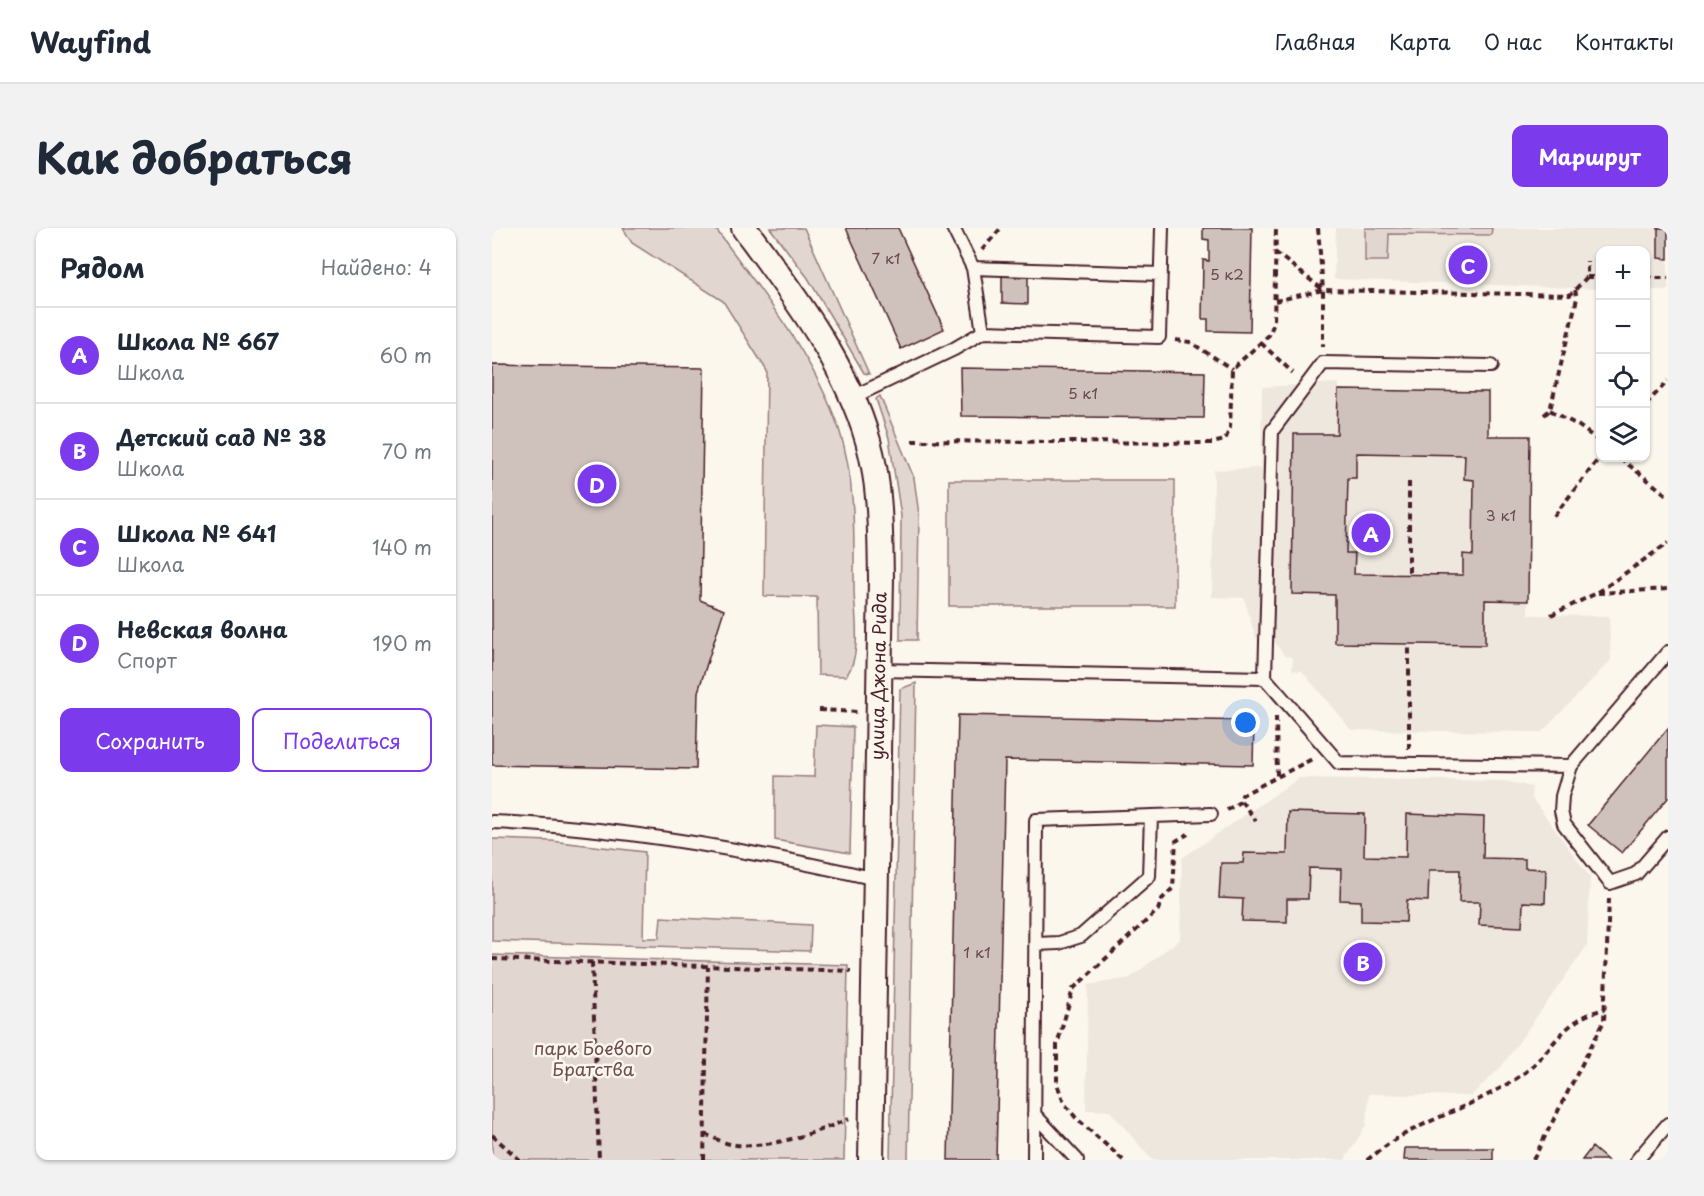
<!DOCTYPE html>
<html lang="ru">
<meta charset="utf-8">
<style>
body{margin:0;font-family:"Playpen Sans",sans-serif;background:#f2f2f3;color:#1f2937}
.controls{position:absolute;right:18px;top:18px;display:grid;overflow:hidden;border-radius:12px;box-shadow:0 2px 4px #0004}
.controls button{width:54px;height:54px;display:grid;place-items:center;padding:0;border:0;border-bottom:2px solid #e0e1e3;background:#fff;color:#1f2937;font:30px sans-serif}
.you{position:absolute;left:754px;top:495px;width:21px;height:21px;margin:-15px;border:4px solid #fff;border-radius:50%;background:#1a73e8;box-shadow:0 0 0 9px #1a73e833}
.badge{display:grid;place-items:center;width:39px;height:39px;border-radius:50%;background:#7c3aed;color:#fff;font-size:20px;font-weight:700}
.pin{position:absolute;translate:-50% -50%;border:3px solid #fff;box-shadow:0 2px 6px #0006}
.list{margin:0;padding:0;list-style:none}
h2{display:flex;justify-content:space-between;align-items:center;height:78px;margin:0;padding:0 24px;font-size:26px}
h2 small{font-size:20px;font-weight:400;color:#747a83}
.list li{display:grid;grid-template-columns:39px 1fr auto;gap:18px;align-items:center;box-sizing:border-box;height:96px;padding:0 24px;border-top:2px solid #e0e1e3}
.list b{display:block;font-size:22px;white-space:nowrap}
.list p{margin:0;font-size:20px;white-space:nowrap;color:#747a83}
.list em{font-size:20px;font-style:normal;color:#747a83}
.actions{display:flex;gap:12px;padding:18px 24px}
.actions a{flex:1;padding:14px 0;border:2px solid #7c3aed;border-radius:12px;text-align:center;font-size:21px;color:#7c3aed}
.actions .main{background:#7c3aed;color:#fff}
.icon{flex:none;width:33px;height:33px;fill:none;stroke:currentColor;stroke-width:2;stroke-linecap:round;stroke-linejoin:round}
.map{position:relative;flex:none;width:1176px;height:932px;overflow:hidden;border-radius:12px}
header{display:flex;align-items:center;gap:36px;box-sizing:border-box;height:84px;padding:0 30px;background:#fff;border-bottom:2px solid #e0e1e3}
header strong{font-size:28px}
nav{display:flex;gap:33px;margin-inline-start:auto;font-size:21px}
.intro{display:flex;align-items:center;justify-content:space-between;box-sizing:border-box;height:144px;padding:0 36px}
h1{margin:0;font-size:42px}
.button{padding:15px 27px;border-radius:12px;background:#7c3aed;color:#fff;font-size:21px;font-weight:700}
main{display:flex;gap:36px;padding:0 36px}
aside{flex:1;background:#fff;border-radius:12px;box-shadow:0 2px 4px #0004}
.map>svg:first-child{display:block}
</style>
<header>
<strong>Wayfind</strong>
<nav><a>Главная</a><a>Карта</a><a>О нас</a><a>Контакты</a></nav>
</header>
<div class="intro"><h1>Как добраться</h1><a class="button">Маршрут</a></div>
<main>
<aside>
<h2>Рядом<small>Найдено: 4</small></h2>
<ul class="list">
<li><span class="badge">A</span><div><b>Школа № 667</b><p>Школа</p></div><em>60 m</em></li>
<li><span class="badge">B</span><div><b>Детский сад № 38</b><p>Школа</p></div><em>70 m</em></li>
<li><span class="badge">C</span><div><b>Школа № 641</b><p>Школа</p></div><em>140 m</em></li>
<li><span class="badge">D</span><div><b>Невская волна</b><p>Спорт</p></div><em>190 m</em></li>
</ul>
<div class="actions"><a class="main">Сохранить</a><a>Поделиться</a></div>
</aside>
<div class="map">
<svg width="1176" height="932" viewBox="0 0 1176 932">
<rect width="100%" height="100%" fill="#fbf7ec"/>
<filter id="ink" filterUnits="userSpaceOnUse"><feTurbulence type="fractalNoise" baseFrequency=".0167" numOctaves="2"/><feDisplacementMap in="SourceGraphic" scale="12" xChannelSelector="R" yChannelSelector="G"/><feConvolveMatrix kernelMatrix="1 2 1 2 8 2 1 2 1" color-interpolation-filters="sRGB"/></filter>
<g filter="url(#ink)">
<path fill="#eee7de" d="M844,0H1176V62H1154V22H1108V61L842,51Z
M846,155V162L996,164V208H1038L1036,387L1117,388L1119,432L1050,504L859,502L810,443L800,442L801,429L793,428L781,412L764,411L752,370L720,369L722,242L769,240L770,159Z
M807,550L1013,553L1040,559L1039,569L1098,649L1095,718L1009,839L979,868L877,866L874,897L853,932H660L618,883L594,882L596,757L638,750L688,711L690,630Z"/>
<path fill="#e2d7d0" stroke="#967b7e" stroke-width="1.5" d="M131,0H223C269,63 321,126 347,201C364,252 362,310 362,364C363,388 370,428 354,448L326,447L325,369L272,368L275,143L231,73L140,15Z
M278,0H312L377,146L372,145L316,50Z
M873,0H1000L999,7L897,6L896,33H873Z
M388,168L422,250L427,287L425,412H408L409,288L397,210L384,171Z
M457,252H683V378H457Z
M424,455L416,932H398L408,461Z
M324,497L361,499L358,625L283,612V548L322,549Z
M0,611L59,613L153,624L151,710H167L169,689L319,697L318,723L0,713Z
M0,727L356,737L352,932H0Z"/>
<path fill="#cfc2bc" stroke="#4a1f2b" stroke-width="1.5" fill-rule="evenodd" d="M354,0H406L452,101L409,121Z
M711,0H760L758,104L716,103V91H710L711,32L717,33V12L711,11Z
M1166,0H1176V31L1166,30Z
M510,48L536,49V76L510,75Z
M0,137L212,140L208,372L232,382L206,464L204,541L0,537Z
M468,140L713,144L712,190L469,188Z
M846,162L996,164V208H1038L1036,373L993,372V417L843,415V367L800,366L802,206H845ZM864,225L973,227L972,251L982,252L981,327L971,326V347L862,346L863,325H854L856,250H864Z
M466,487L762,493L761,537L513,532L504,932H456Z
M1176,500V570L1130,625L1096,597Z
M796,584L873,586L872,628L914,629L915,586L992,589L991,630L1033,631V640L1054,641L1053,675L1031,674L1030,699L987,697L988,674H967L968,642H937L936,673L915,672L914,694L869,693V673L848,672L849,641L817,640L816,671H795V694L750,693L751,671L727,670L729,635H751L752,625L795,626Z
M1100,919L1115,932H1090Z
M913,920H1001V932H912Z"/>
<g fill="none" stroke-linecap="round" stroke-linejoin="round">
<g stroke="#4a1f2b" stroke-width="16">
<path id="lane" d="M481,40L669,46
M491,104L667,109L670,0
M361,169L462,121L491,104L481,40L461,0
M1176,424L1079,538L1070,568L1069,583L1072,596L1118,655L1144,646L1176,609
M387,442L773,450L847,535L1079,538
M773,450L780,203L831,135L999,138
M0,594C129,599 258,622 384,651
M544,716L567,715L589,708L657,648L659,588
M542,886L585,932
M542,932L544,592L719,586
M1145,932L1176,896"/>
</g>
<g stroke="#4a1f2b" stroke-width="28">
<path id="street" d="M252,0C300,65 354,135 376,213C389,258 388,304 389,350L379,932"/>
</g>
<path stroke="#4a1f2b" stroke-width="4" stroke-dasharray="6 4.5" stroke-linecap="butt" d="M826,0L831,62V119
M490,22L509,0
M783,24L830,61
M1095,49H1108
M1154,50H1176
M783,73L831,62L1078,67L1095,49V33
M683,112L698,114L740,141
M769,115L801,145
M1154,176L1176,153
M1058,182L1087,198L1108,214
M1052,187L1058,182L1085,70L1083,62
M420,213L720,215L733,212L738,200L740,141L777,107L782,95L784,0
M1128,230L1176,268
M917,254V346
M1062,288L1108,229
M1106,365L1176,361
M1059,387L1105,365L1176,315
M327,482L366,484
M784,489L785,549
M917,521V417
M749,573L764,593
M735,582L749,573L750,567L822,530
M0,731L359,743
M100,734L107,932
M213,906C222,910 233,916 244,917C282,920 322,905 357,891
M0,907L28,932
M212,932L216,739
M631,932L584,890L572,875L565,856V817L581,761L666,682L670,671L681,660L684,613L696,606
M875,932C886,924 897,915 909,908C949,886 988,875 1028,848C1061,825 1068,791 1113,781
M1041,932L1112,793L1117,671"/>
<use href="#lane" stroke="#fbf7ec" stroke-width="12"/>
<use href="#street" stroke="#fbf7ec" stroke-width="24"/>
</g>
</g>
<g text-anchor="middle" stroke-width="5" stroke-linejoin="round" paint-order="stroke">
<g font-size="15" fill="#6b484f">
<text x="394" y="36">7 к1</text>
<text x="735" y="52">5 к2</text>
<text x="591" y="171">5 к1</text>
<text x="1009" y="293">3 к1</text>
<text x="485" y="730">1 к1</text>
</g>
<g font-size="18" fill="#4a1f2b" stroke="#fbf7ec">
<text transform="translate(387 448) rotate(-89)" y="6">улица Джона Рида</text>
</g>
<g font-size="18" fill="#704d54" stroke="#fbf7ec">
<text x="101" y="827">парк Боевого<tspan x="101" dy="21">Братства</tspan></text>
</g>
</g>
</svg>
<div class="controls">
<button>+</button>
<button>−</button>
<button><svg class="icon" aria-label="locate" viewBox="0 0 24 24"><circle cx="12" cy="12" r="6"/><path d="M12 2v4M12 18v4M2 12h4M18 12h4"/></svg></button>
<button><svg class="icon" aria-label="layers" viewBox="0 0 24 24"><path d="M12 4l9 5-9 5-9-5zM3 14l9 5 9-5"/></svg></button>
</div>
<div class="you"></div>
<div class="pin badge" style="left:879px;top:305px">A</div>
<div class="pin badge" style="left:871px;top:734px">B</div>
<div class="pin badge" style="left:976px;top:37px">C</div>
<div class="pin badge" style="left:105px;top:256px">D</div>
</div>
</main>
